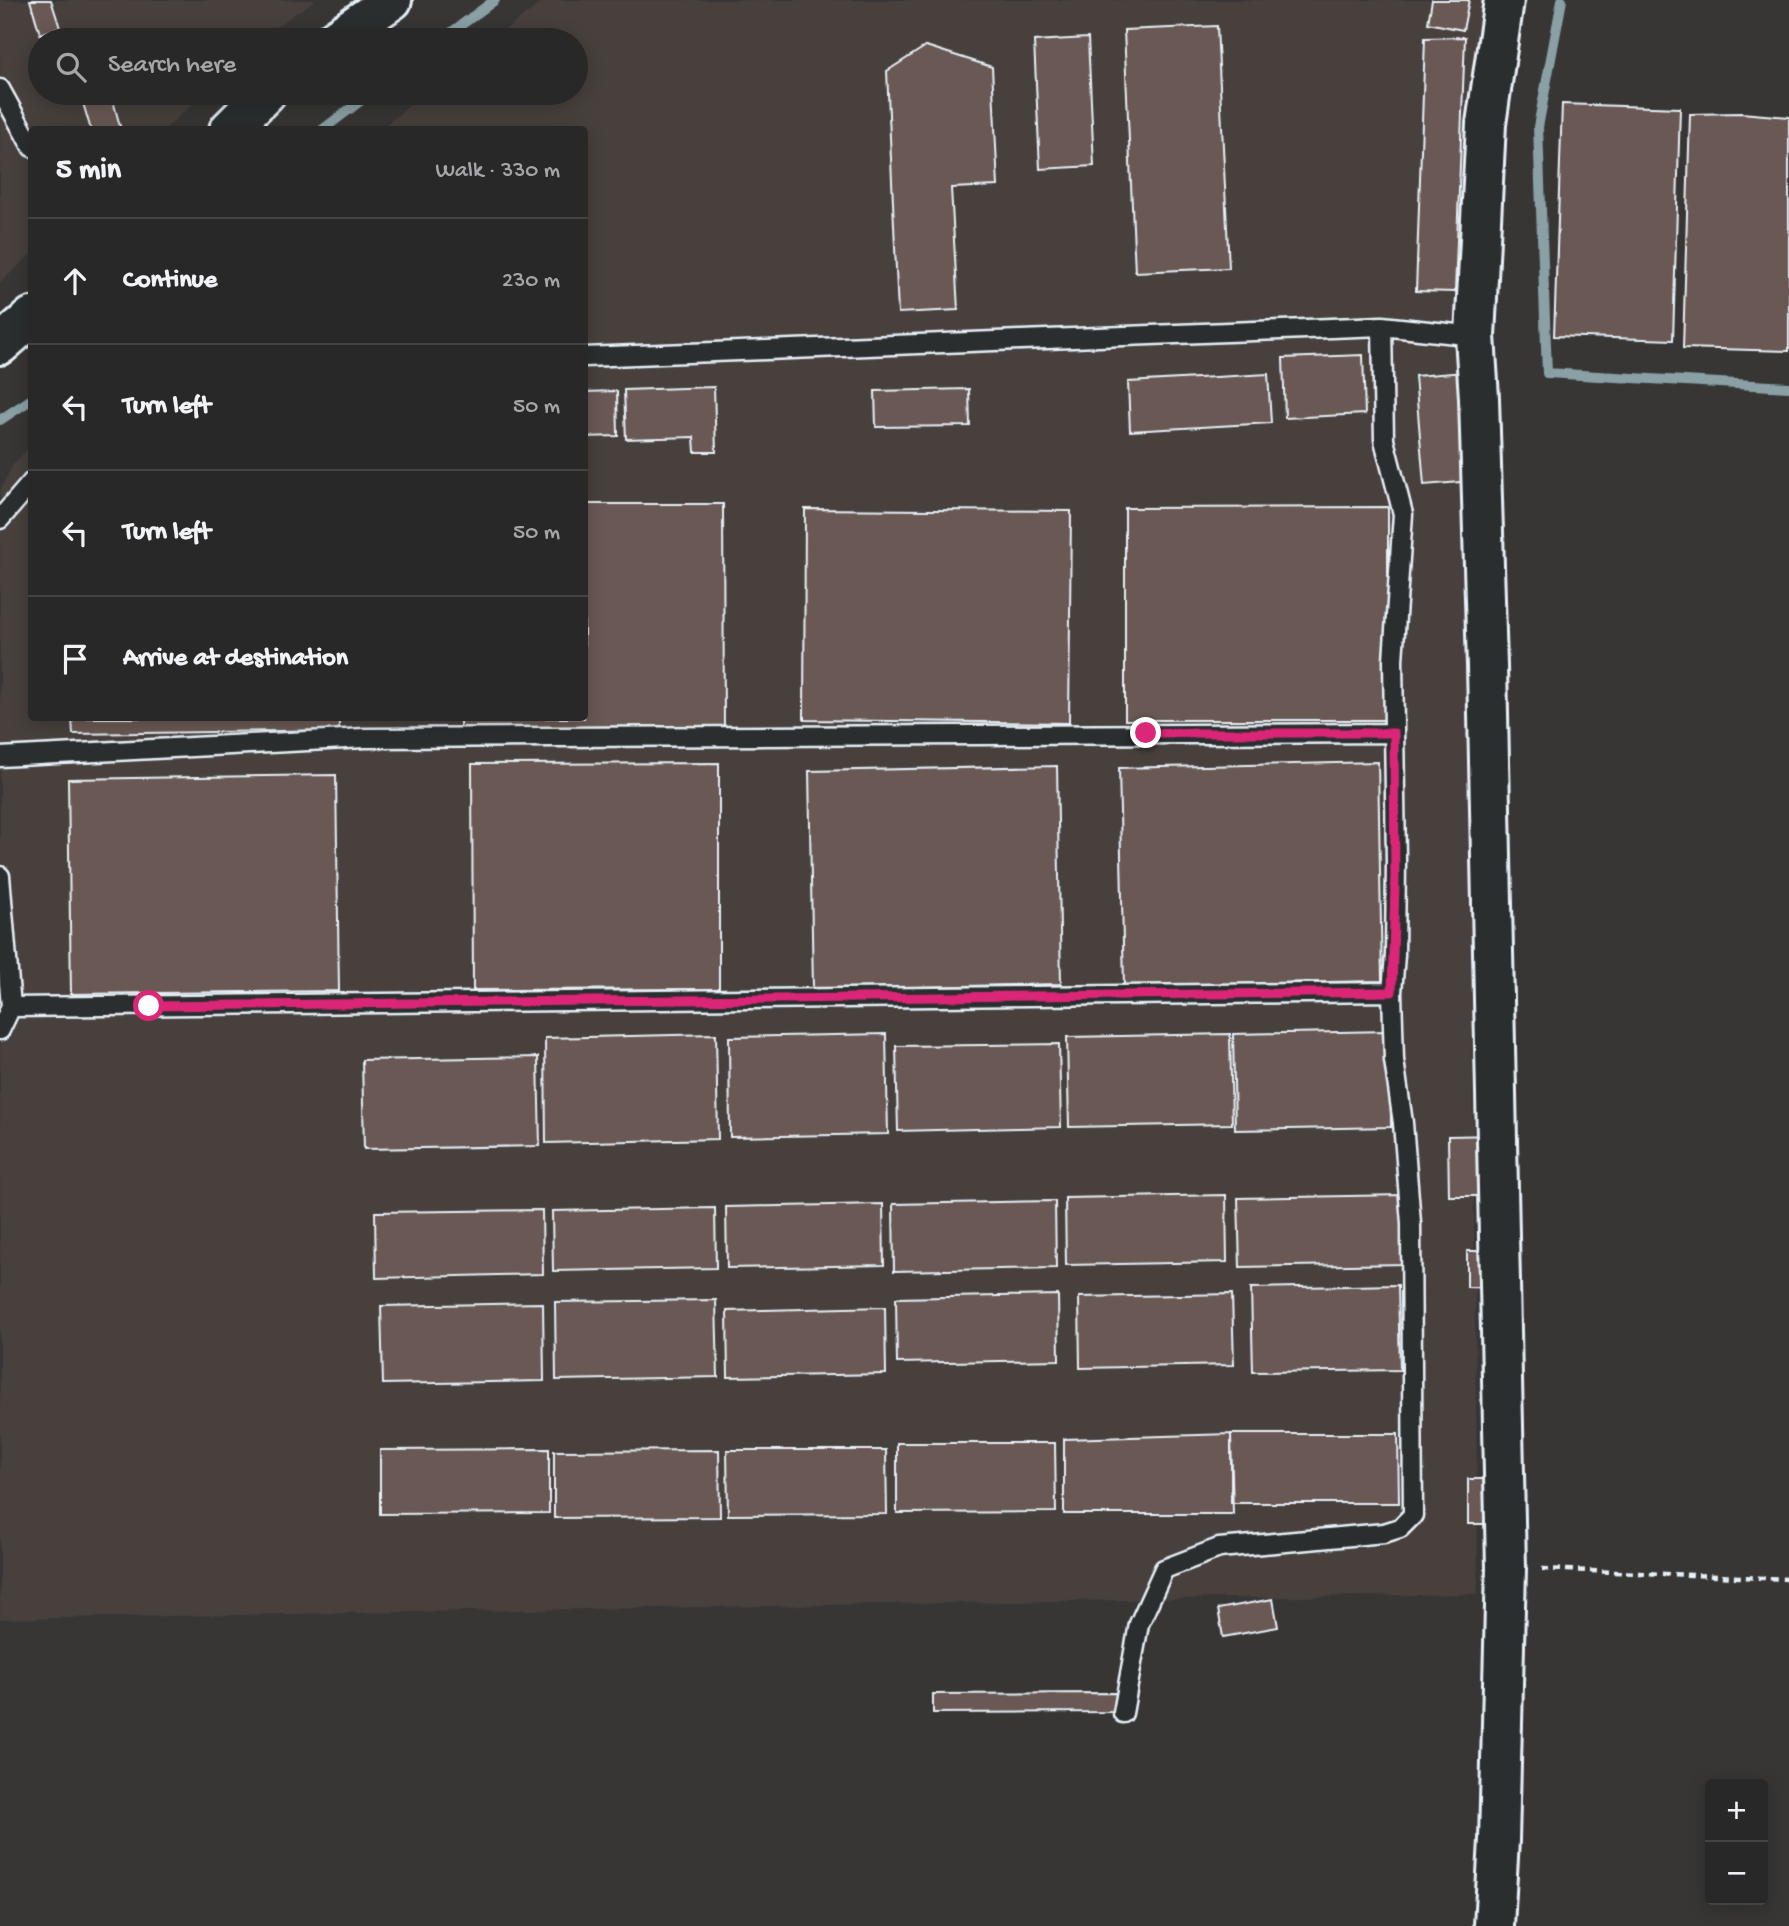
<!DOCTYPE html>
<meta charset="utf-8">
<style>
body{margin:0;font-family:"Gochi Hand",sans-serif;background:#353434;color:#f1f3f6}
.controls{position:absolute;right:21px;bottom:21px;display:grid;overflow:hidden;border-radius:7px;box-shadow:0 4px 18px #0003}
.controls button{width:63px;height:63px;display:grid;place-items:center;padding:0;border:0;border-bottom:2px solid #454445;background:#292828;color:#f1f3f6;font:35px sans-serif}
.stop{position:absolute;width:21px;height:21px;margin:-16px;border:5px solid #db2777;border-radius:50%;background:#fff}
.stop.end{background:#db2777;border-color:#fff;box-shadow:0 2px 7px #0008}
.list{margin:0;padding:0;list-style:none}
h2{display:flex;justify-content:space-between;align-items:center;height:91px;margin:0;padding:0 28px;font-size:30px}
h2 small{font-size:23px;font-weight:400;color:#a5a6a8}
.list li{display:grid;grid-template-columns:46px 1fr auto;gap:21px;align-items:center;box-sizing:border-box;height:126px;padding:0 28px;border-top:2px solid #454445}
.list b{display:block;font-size:26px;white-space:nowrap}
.list em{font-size:23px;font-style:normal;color:#a5a6a8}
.icon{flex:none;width:38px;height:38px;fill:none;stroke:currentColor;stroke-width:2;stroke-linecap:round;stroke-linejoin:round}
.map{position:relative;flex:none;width:1789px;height:1926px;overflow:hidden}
.search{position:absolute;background:#292828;box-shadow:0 4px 18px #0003;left:28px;top:28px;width:560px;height:77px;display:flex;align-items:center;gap:18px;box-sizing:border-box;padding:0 24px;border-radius:38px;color:#a5a6a8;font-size:26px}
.panel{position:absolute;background:#292828;box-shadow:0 4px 18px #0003;left:28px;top:126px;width:560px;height:595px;border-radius:7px}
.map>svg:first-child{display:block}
</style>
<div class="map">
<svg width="1789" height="1926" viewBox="0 0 1789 1926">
<rect width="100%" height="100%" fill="#373635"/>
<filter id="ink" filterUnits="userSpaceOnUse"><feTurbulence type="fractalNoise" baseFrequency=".0143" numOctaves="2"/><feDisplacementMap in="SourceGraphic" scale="14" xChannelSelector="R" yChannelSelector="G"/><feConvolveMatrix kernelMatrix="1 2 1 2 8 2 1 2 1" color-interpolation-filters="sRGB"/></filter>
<g filter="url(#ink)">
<path fill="#46403e" d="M0,0H315L276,27L262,40H40V93H205L165,129L32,130L31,254L0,283Z
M545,0H1483L1470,160L1465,347L1478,1594L0,1619V491L13,464L31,446L32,718H584V130L380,129L426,93H576V40H492Z"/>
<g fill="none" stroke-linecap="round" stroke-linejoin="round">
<path stroke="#8aa0a5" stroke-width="10" d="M1562,0L1538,127L1547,373L1789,387
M441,40L495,0
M322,130L371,93
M0,420L32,399"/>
</g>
<path fill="#695852" stroke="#e8f1f8" stroke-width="2" d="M30,0H51L60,28L40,34Z
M1432,0H1469L1463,30L1428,23Z
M1217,26L1229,268L1135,272L1124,30Z
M1465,37L1455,292L1416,291L1425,38Z
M1088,38L1094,166L1040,169L1034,41Z
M926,46L992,67L998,186L951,188L958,310L898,313L887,71Z
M80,93H111L121,130H91Z
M1562,104L1680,108L1673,340L1554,336Z
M1741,113L1789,117V351L1683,348L1690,114Z
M1363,355L1365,414L1285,418L1283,358Z
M1465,372L1473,481L1424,485L1415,376Z
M1268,374L1271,423L1130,431L1128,382Z
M714,387L716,452H695L694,437L626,439L624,390Z
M969,389L970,426L876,427L875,391Z
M617,391L618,436L584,437V392Z
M584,504H723L724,728L460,729V718H584Z
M1388,507V720H1125V508Z
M805,509L1071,511L1069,723L804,720Z
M72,718H339V730L73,734Z
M1378,762L1382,981L1124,986L1119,768Z
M719,763V989L473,990L472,764Z
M1057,766L1061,984L813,989L809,771Z
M336,775L339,991L71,994L68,779Z
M1390,1031L1391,1127L1235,1130L1233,1034Z
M716,1034L718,1139L546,1143L545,1038Z
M886,1034L888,1134L730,1137L729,1037Z
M1230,1034L1232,1124L1069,1127L1067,1037Z
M1059,1044L1061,1127L898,1131L896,1046Z
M538,1057L540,1146L364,1149L362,1060Z
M1496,1135V1196H1449L1448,1136Z
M1226,1195L1227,1262L1066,1265L1065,1198Z
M1405,1195L1406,1264L1240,1267L1238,1198Z
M1055,1201L1056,1268L894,1271L893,1204Z
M883,1204L884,1265L727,1268L726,1207Z
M715,1208L716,1268L553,1271L552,1211Z
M542,1210L543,1274L376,1278L375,1212Z
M1467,1251H1497V1288L1467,1287Z
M1398,1285L1400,1370L1253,1372L1251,1288Z
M1232,1294L1234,1365L1080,1368L1079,1297Z
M1058,1295L1059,1360L897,1363L896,1298Z
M716,1300L718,1377L556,1380L555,1302Z
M543,1303L544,1381L383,1384L381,1306Z
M885,1307L886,1374L728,1377L727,1311Z
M1231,1434H1398L1399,1503H1231Z
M1231,1434L1233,1514H1064V1439Z
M897,1443H1055L1056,1512L897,1513Z
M549,1449V1513L380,1514V1450Z
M719,1450L720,1517L554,1518V1451Z
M727,1450H886L887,1514L728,1515Z
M1468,1479H1504V1524H1468Z
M1273,1599L1278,1627L1223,1637L1218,1609Z
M1117,1693L1118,1712L933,1713V1694Z"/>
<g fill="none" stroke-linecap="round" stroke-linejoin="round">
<g stroke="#e8f1f8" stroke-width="23">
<path id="lane" d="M0,89L32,147
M584,357L1382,326L1475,336
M0,519L32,482
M0,757L365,738L1394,733
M0,876L11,1007L0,1030
M11,1007L1392,992
M1123,1713L1139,1624L1164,1569L1219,1548L1384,1533L1400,1528L1413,1515L1411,1223L1403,1123L1394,1060L1392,992L1395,955L1396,861L1393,660L1403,514L1384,440L1382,326"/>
</g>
<g stroke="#e8f1f8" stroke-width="44">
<path id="secondary" d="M334,40L392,0
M229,130L266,93
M0,345L32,317
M1494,1926L1499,1840L1506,1568L1487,666L1479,398L1475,336L1486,124L1504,0"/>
</g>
<path stroke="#e8f1f8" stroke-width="4.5" stroke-dasharray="7 5" stroke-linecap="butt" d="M1542,1569L1789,1579"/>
<use href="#lane" stroke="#2a2d2e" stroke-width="18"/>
<use href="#secondary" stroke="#2a2d2e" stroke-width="38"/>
</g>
</g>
<g fill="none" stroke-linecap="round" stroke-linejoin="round" filter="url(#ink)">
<path stroke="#db2777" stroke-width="9" d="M149,1006L1392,992L1395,884L1394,733H1146"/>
</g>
</svg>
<div class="controls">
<button>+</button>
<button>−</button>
</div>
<div class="stop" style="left:149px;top:1006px"></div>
<div class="stop end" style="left:1146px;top:733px"></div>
<div class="search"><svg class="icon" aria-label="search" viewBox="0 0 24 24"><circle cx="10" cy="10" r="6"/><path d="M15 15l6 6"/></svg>Search here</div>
<section class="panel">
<h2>5 min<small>Walk · 330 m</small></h2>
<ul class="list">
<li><svg class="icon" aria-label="ahead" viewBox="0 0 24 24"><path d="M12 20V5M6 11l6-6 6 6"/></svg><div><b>Continue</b></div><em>230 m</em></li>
<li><svg class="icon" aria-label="left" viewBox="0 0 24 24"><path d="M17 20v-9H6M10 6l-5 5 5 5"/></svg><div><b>Turn left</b></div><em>50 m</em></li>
<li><svg class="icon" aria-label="left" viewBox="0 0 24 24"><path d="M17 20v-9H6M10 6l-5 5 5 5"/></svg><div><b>Turn left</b></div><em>50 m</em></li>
<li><svg class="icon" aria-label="arrive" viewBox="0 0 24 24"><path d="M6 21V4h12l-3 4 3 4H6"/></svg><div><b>Arrive at destination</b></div></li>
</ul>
</section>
</div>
